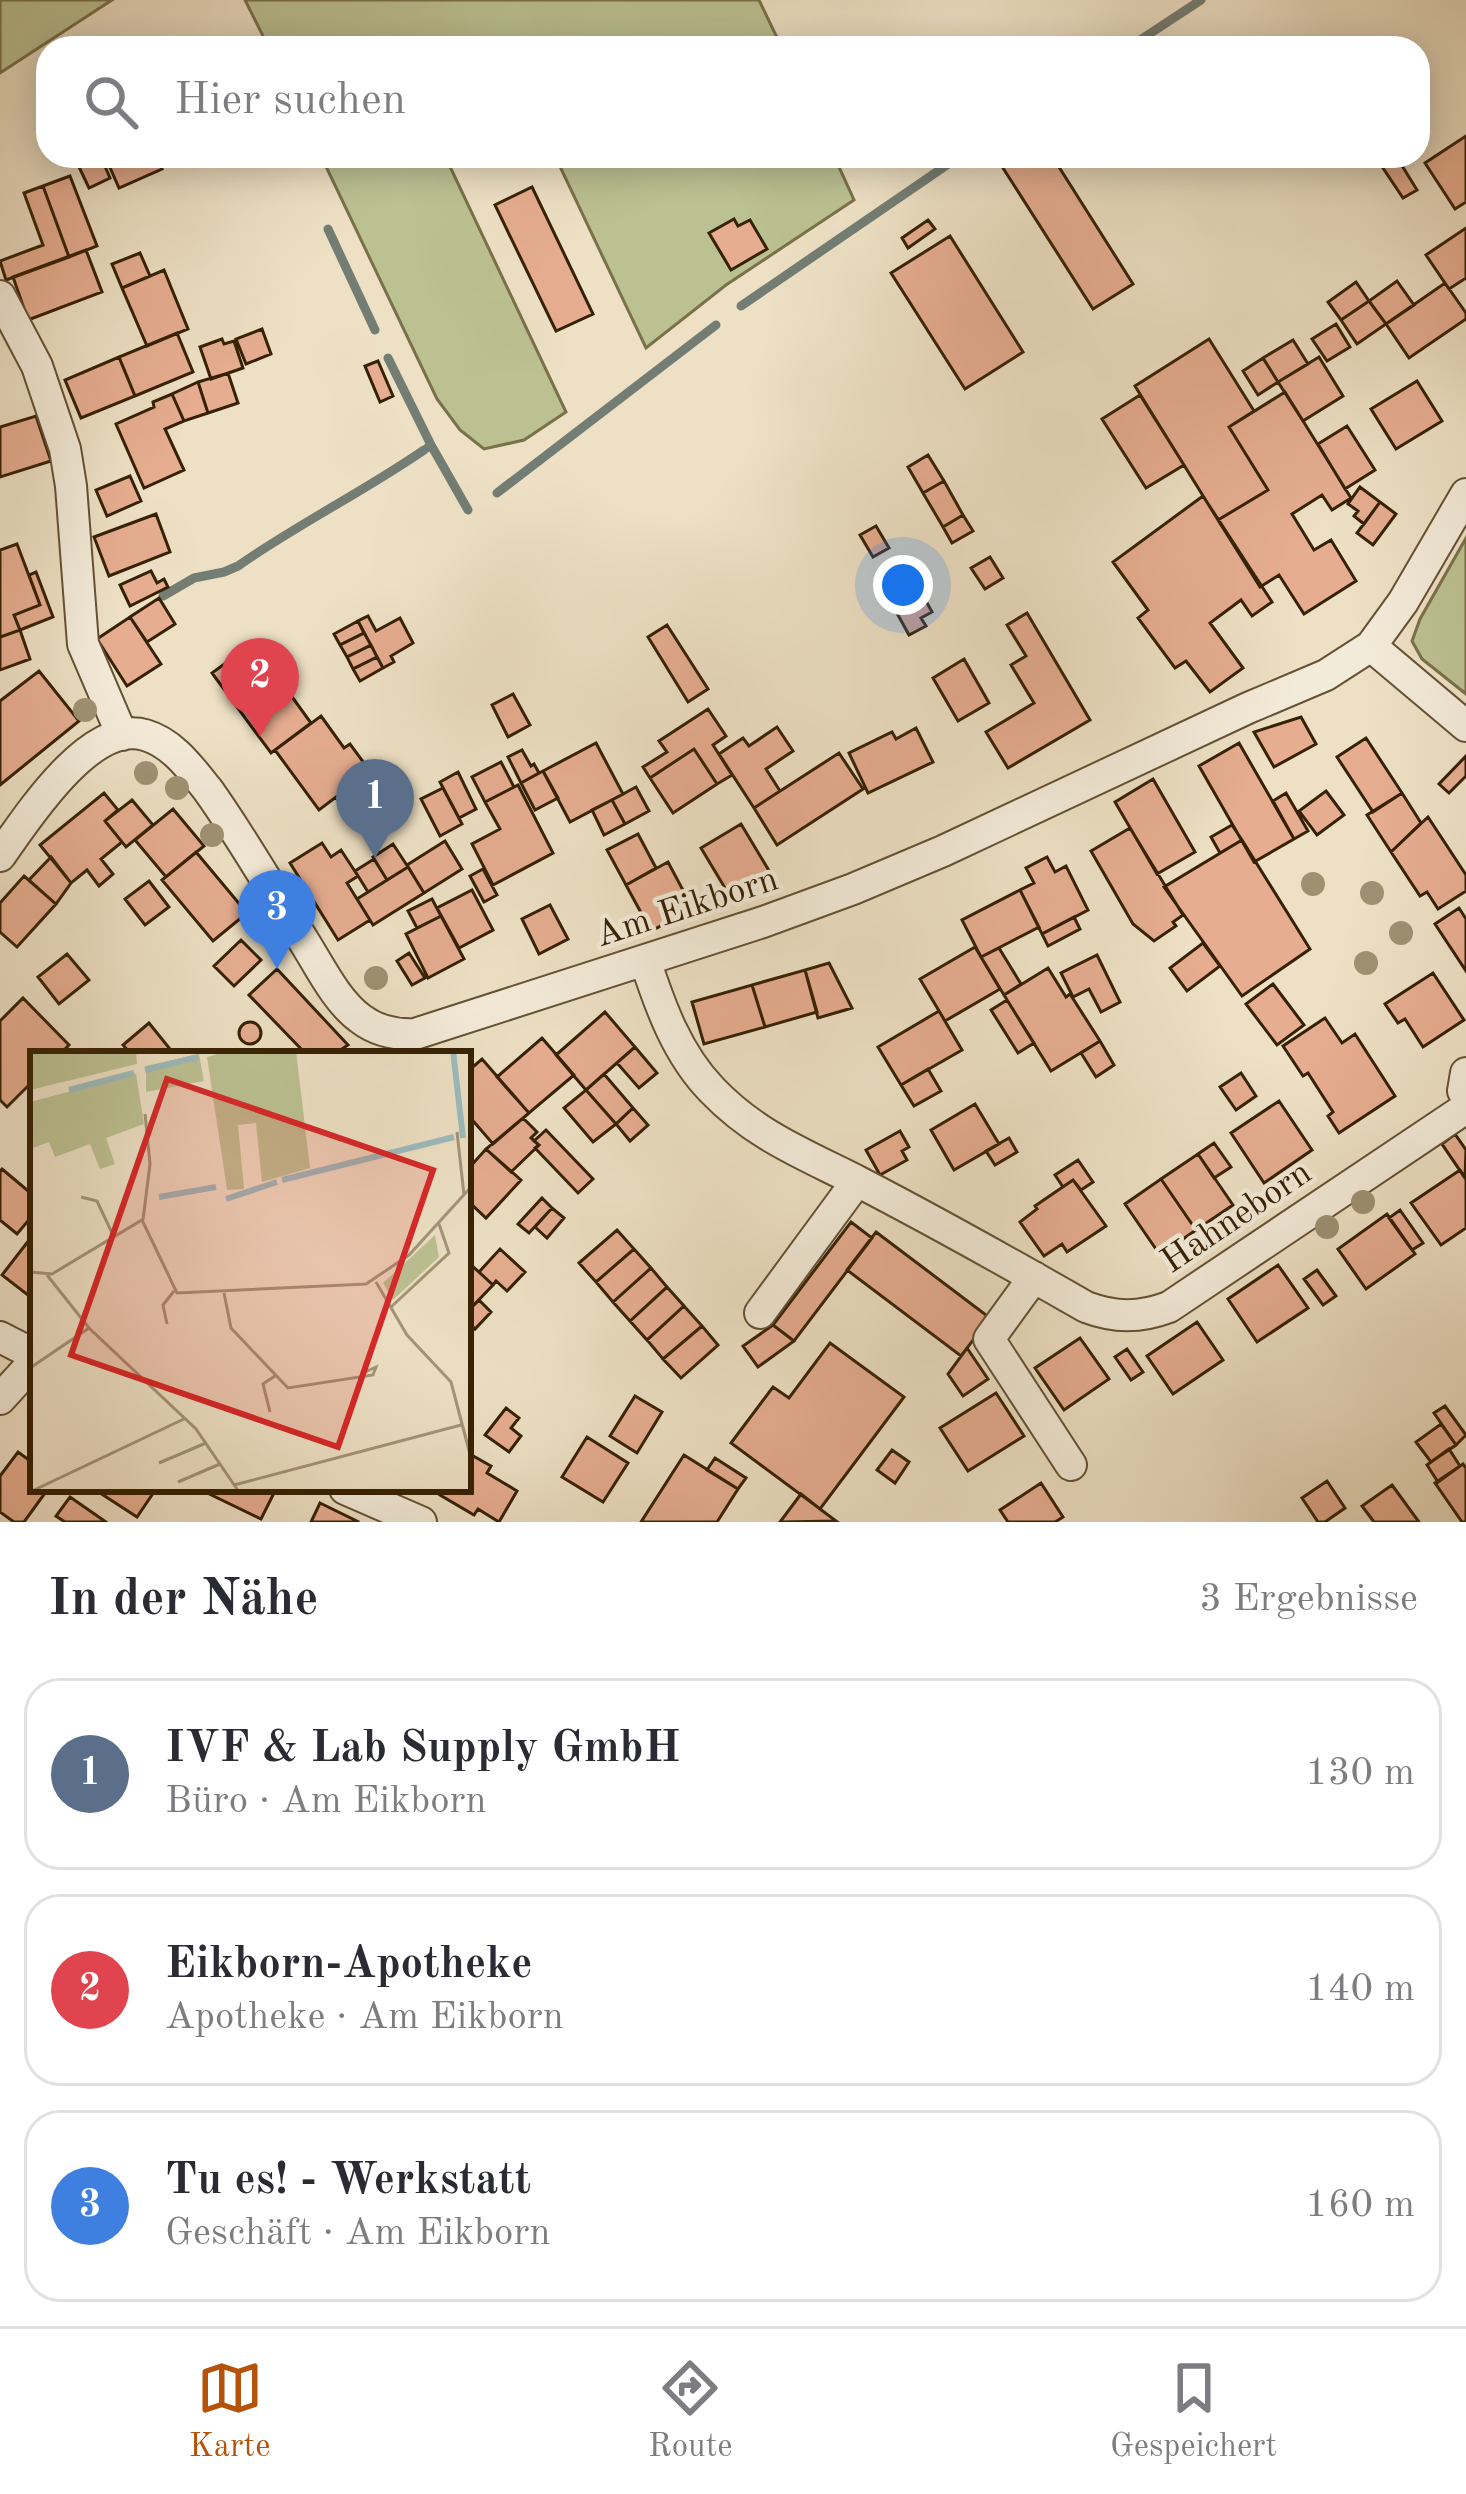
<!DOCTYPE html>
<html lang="de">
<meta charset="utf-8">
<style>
body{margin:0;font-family:"Old Standard TT",serif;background:#f7f7f7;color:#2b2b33}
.you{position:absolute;left:903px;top:585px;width:42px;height:42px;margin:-30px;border:9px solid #fff;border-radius:50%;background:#1a73e8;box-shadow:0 0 0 18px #1a73e833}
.badge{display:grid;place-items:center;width:78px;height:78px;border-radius:50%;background:#b45309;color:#fff;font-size:39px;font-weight:700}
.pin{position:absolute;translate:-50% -99px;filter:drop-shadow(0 3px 6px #0008)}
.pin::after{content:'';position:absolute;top:63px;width:42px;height:36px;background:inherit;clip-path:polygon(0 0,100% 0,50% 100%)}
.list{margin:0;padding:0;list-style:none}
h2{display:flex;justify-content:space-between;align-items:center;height:156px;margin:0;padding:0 48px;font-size:51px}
h2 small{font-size:39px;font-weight:400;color:#7c7c81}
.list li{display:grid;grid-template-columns:78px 1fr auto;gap:36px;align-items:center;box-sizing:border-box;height:192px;margin:0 24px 24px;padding:0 24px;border:3px solid #e1e1e2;border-radius:36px}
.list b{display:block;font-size:45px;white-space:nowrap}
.list p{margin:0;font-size:39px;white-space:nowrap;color:#7c7c81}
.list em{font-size:39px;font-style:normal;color:#7c7c81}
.icon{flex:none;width:66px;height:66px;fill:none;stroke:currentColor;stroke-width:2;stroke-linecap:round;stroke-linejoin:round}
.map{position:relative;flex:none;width:1466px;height:1522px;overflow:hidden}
.search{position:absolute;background:#fff;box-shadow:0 6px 30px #0003;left:36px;right:36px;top:36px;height:132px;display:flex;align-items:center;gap:30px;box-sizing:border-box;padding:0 42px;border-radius:36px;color:#7c7c81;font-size:45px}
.sheet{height:804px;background:#fff}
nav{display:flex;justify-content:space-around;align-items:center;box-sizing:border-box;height:168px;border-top:3px solid #e1e1e2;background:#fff;font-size:33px;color:#7c7c81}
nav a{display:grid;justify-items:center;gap:6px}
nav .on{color:#b45309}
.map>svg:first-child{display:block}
</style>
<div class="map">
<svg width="1466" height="1522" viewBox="0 0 1466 1522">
<rect width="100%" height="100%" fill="#ede0c4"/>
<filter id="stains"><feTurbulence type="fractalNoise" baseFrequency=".00167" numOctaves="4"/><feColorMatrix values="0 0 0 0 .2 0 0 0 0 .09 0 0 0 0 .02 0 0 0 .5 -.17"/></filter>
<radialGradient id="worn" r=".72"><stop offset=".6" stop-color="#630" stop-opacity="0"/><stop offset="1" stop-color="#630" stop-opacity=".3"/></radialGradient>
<path fill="#bcc192" stroke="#79714a" stroke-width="3" d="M0,0H112L0,73Z
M245,0H759L782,48H269Z
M321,156H445L566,412L524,440L484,449L460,430L437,399Z
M555,156H834L854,200L726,285L646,348Z
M1466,538V694L1422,659L1412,641L1420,619Z"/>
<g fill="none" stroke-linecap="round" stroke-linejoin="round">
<path stroke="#737d73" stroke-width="9" d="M1128,48L1201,0
M328,229L375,330
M741,306L960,156
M388,358L431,445
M427,448L431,445L468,510
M497,493L716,325
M163,596L194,578L224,572L238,566C298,524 363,492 424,450"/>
</g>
<path fill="#e6ad90" stroke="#362103" stroke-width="3" d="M1466,136V202L1455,209L1425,163Z
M105,156H156L162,169L119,188Z
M1023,156H1052L1133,284L1093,309L1003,168Z
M1375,156H1396L1417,190L1403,198Z
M101,157L110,178L89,188L79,167Z
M70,176L97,246L69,257L43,186Z
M43,186L69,257L6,280L0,261L43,245L24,193Z
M532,187L593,314L556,331L495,205Z
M734,219L738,226L750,220L767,249L731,270L709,233Z
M928,220L935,229L908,248L902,238Z
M1466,228V278L1449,289L1426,255Z
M950,236L1023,352L965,389L891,273Z
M86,250L102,292L28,320L13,277Z
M140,253L150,276L122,288L112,264Z
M164,270L188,329L147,346L122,288Z
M1397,281L1414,305L1386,324L1369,301Z
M1356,282L1369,301L1341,320L1328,302Z
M1445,283L1466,313V319L1409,358L1386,324Z
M1369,301L1386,324L1357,344L1341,320Z
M1336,324L1350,347L1327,361L1312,339Z
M262,329L271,354L246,364L236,339Z
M177,333L193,372L135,396L119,357Z
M222,339L224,344L234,341L243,368L211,379L200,347Z
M1209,339L1254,411L1229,427L1268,490L1218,520L1135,386Z
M1293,340L1308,364L1278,382L1263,358Z
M119,357L135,396L81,418L65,380Z
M1319,357L1343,396L1303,421L1278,382Z
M1263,358L1278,382L1258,395L1243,371Z
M378,361L393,396L380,402L365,366Z
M228,373L238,403L208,413L198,382Z
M1417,381L1442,421L1396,449L1371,409Z
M198,382L208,413L184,421L172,394Z
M1285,392L1351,498L1332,510L1322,495L1292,514L1314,550L1331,540L1356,581L1304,614L1279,575L1260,587L1218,520L1268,490L1229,427Z
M172,394L184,421L165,429L184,470L144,488L116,424L154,407L153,402Z
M1140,395L1184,465L1146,488L1102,419Z
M36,416L51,461L0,477V427Z
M1347,426L1375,470L1345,489L1318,444Z
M928,455L944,481L923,493L908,467Z
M130,476L141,501L107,516L96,490Z
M944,481L963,515L943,527L923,493Z
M1360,487L1380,502L1364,524L1354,516L1358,511L1348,504Z
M1203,496L1272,602L1252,616L1241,600L1210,623L1243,668L1210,692L1186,661L1175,668L1138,618L1148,610L1113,562Z
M1380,502L1396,514L1373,545L1357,533Z
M156,514L170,552L109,576L94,537Z
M963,515L973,531L952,543L943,527Z
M876,526L889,548L873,557L860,535Z
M17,544L40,605L14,615L20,630L0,637V550Z
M990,557L1003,578L985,589L971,568Z
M151,571L157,583L164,579L168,587L130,606L120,585Z
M36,572L53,617L20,630L14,615L40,605L29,575Z
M904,587L909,596L920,590L932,612L921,618L926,626L909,635L888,597Z
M159,598L175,624L147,642L130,617Z
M1027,613L1090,720L1008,768L986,732L1034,703L1011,665L1026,656L1007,625Z
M368,616L376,631L400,618L413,643L391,656L394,662L383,668L358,621Z
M130,617L161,664L127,686L97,639Z
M358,621L364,633L340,645L334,634Z
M667,625L708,689L688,702L648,637Z
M20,630L30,659L0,670V637Z
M364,633L371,645L347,657L340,645Z
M253,643L311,723L271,753L212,673Z
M371,645L377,657L353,669L347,657Z
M377,657L383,668L360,681L353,669Z
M964,659L989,703L958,721L933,678Z
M39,671L79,721L0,785V701Z
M513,694L530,725L508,737L492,705Z
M708,709L726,736L713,745L732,775L717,784L694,749L650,778L643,767L667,752L659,741Z
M321,716L344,748L350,744L378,782L344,807L336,797L319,810L275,750Z
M1301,717L1316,744L1274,767L1254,732Z
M777,727L793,751L766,769L780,791L754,808L719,754L743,738L749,746Z
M916,728L933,762L868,793L849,753L892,732L896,739Z
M1366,738L1402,793L1373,812L1337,757Z
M596,743L623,794L570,822L543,771Z
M1239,743L1294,839L1254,862L1199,766Z
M694,749L717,784L673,813L650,778Z
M522,750L531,766L534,764L539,773L521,783L508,757Z
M839,753L863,789L777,845L754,808Z
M1466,756V776L1449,793L1439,784Z
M501,762L514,787L485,802L472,777Z
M543,771L558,798L535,810L521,783Z
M458,772L476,809L459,818L440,782Z
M1153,779L1195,852L1157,874L1115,802Z
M518,785L553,853L493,885L472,844L500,829L485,802Z
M636,787L649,811L625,824L612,800Z
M443,788L462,824L440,836L421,799Z
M1326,791L1344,815L1317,835L1299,811Z
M104,793L118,810L105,821L122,842L101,859L113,874L99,886L87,870L71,883L40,845Z
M1286,793L1308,831L1294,839L1273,801Z
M1402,793L1421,823L1391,852L1367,815Z
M132,800L153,825L126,847L105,821Z
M612,800L625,824L604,835L592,810Z
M173,809L204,846L166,877L135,840Z
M1428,817L1466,875V891L1438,909L1427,892L1420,896L1391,852Z
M741,824L771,874L731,898L701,848Z
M1232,825L1242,840L1220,853L1211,837Z
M1130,828L1183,915L1173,922L1176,926L1154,941L1133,924L1091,851Z
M638,834L656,868L626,885L607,850Z
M1242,840L1310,949L1242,996L1164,887Z
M445,841L462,869L424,893L407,865Z
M322,843L331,857L341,850L358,876L347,883L370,920L338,940L290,863Z
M393,844L408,867L387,880L373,857Z
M196,852L247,913L213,941L162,880Z
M51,857L71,883L56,904L29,880Z
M1047,857L1055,872L1066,866L1088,910L1042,934L1020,890L1034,883L1026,868Z
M374,859L387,880L368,892L355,871Z
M668,862L693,909L651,931L626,885Z
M408,867L424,893L373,925L357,899Z
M483,869L497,895L484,902L470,876Z
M24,876L56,904L17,947L0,932V903Z
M149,881L169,907L145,925L125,899Z
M472,890L493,930L459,948L437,908Z
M1020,890L1039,927L981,957L962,920Z
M432,899L441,916L417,928L408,911Z
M550,905L568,939L539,954L522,919Z
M1459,908L1466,919V971L1435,924Z
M441,916L464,959L428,978L406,934Z
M1074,917L1080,929L1048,946L1042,934Z
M241,940L261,960L234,986L214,966Z
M1203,943L1220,966L1187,991L1170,968Z
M975,947L1000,989L945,1021L920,979Z
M999,948L1021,984L1004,995L981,957Z
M409,953L425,978L412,985L397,961Z
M67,954L89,980L59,1004L38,977Z
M1097,955L1120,1002L1101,1012L1089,989L1073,997L1061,973Z
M829,963L852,1008L818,1018L805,970Z
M1048,968L1066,997L1070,994L1100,1041L1051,1071L1004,995Z
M277,969L334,1030L348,1045L334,1054H306L249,995Z
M805,970L817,1012L765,1027L752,985Z
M1433,973L1464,1020L1423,1047L1405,1019L1398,1023L1385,1004Z
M1273,984L1304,1025L1277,1045L1246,1004Z
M752,985L765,1027L704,1044L692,1002Z
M23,998L69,1045L60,1054H33V1081L7,1107L0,1100V1021Z
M1007,1000L1034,1043L1018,1053L991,1010Z
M939,1011L962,1050L901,1085L878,1047Z
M605,1012L635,1047L586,1090L556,1055Z
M1325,1018L1342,1043L1355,1034L1395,1096L1339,1133L1328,1116L1333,1112L1308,1073L1303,1076L1283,1046Z
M239 1033a11 11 0 1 1 22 0a11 11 0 1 1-22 0Z
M149,1023L170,1049L164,1054H131L123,1045Z
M542,1038L574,1075L529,1113L497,1077Z
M1100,1041L1114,1065L1096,1077L1081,1053Z
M635,1047L657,1073L639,1088L617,1063Z
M482,1059L529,1113L493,1144L468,1115V1071Z
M928,1069L941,1091L914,1106L901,1085Z
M1241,1073L1256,1096L1236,1110L1220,1087Z
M604,1074L633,1108L616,1124L586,1090Z
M586,1090L616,1124L593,1142L564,1108Z
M1279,1101L1312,1150L1264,1183L1231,1133Z
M975,1104L999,1144L954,1170L931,1130Z
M633,1108L648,1125L630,1141L616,1124Z
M523,1118L537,1132L531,1138L539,1145L511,1172L486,1149Z
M546,1130L593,1179L578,1193L535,1148L539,1145L534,1141Z
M900,1131L909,1147L902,1151L907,1160L880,1175L866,1150Z
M1455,1134L1466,1150L1465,1178L1442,1144Z
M1009,1138L1017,1152L995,1165L986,1151Z
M1214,1143L1231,1167L1214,1178L1198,1154Z
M486,1149L521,1180L486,1218L468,1201V1169Z
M1198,1154L1233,1205L1196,1230L1161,1179Z
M1078,1160L1093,1182L1081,1190L1073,1180L1063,1187L1055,1175Z
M2,1169L33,1195V1215L17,1234L0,1220V1171Z
M1460,1170L1466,1179V1228L1441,1245L1411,1203Z
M1161,1179L1196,1230L1160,1255L1125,1204Z
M1073,1180L1106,1226L1067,1252L1062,1244L1044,1256L1020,1222L1037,1209L1035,1206Z
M542,1198L552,1208L529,1233L518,1224Z
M552,1208L564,1218L547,1238L535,1227Z
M1400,1210L1423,1243L1412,1250L1389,1218Z
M1387,1214L1415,1254L1366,1289L1338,1249Z
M851,1222L872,1238L794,1341L773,1325Z
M617,1230L634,1249L596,1282L579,1263Z
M876,1232L990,1318L961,1356L847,1270Z
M33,1235V1299L2,1275Z
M500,1249L525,1272L507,1291L496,1281L493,1285L479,1272Z
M634,1249L651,1268L613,1302L596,1282Z
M468,1262L493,1285L468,1311Z
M1278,1265L1308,1308L1257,1342L1228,1299Z
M651,1268L667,1287L630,1321L613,1302Z
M1317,1270L1336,1296L1323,1305L1304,1279Z
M667,1287L684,1306L647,1340L630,1321Z
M479,1300L491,1312L475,1329L468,1322V1311Z
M684,1306L702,1326L663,1359L647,1340Z
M1197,1322L1223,1360L1173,1394L1147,1356Z
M773,1325L794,1341L758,1367L743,1346Z
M702,1326L718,1345L681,1378L663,1359Z
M1080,1338L1109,1379L1064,1410L1035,1368Z
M830,1343L904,1397L820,1509L731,1443L773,1387L789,1398Z
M967,1348L988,1379L963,1396L948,1374Z
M1127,1349L1143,1372L1131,1380L1115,1357Z
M996,1393L1024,1436L968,1471L940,1428Z
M635,1396L662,1412L637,1453L610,1436Z
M1445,1406L1466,1435L1456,1445L1434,1413Z
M506,1408L519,1418L511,1428L521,1436L509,1452L485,1435Z
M1441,1424L1456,1445L1431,1462L1416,1442Z
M587,1437L628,1463L603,1502L562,1477Z
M1449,1449L1460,1466L1438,1482L1427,1465Z
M892,1450L909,1462L895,1483L877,1470Z
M18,1452L33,1463V1489H48L24,1522H14L0,1512V1476Z
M468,1453L491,1466L487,1473L517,1491L499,1522L478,1509L474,1515L440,1495L444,1489H468Z
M684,1455L738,1489L717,1522H641Z
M715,1458L746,1478L738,1489L707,1470Z
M1463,1464L1466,1468V1522H1462L1435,1483Z
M1327,1481L1345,1508L1325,1522H1318L1302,1498Z
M1041,1483L1063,1517L1055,1522H1008L1000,1510Z
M1392,1485L1419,1522H1374L1362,1506Z
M102,1489H156L137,1517L100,1493Z
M199,1489H276L261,1519Z
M801,1494L820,1509L836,1521L780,1522Z
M70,1497L106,1522H65L56,1516Z
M320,1503L359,1522H311Z"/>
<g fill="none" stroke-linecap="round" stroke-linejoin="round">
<g stroke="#645133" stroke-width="34">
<path id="minor" d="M0,296L37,366L65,449L71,486L83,644L122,735
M1371,646L1466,726
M0,856C27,818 90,719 145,735C173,743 191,769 208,790C243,839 273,892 305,943C320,967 337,1002 361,1019C377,1031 395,1035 415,1034L763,922L853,889L943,851L1248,708L1326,675L1371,646L1403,602L1466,494
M645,960C660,1006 677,1054 712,1090C756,1136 804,1154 859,1182C936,1222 1011,1264 1086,1307C1115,1318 1140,1318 1169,1307L1466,1108
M1466,1073L1463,1091L1466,1096
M1034,1277L989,1339L1071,1465
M760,1313L857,1181
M0,1337L33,1354
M0,1399L33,1363
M345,1489L421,1522"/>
</g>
<use href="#minor" stroke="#f3ebd9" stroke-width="30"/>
</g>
<g fill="#9e9172">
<circle cx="85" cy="710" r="12"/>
<circle cx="146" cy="773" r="12"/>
<circle cx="177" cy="788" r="12"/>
<circle cx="212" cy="835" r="12"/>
<circle cx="1313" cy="884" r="12"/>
<circle cx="1372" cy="893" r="12"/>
<circle cx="1401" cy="933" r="12"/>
<circle cx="1366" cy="963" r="12"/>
<circle cx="376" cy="978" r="12"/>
<circle cx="1363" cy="1202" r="12"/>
<circle cx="1327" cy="1227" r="12"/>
</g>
<g text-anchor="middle" stroke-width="9" stroke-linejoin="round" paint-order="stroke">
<g font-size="36" fill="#362103" stroke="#f3ebd9">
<text transform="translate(686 905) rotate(-18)" y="13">Am Eikborn</text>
<text transform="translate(1235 1215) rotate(-34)" y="13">Hahneborn</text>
</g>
</g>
<g transform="translate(30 1051)">
<rect width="441" height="441" fill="#ede0c4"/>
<path d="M0,0H106L107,13L0,39ZM198,0H266L280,117L232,131L226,72L208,74L214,138L197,139L177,6ZM169,3L174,30L116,41V15ZM106,23L114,73L76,87L85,113L70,118L60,93L25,106L19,91L0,98V51ZM405,184L409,206L363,249L353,232Z" fill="#bcc192"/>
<path fill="none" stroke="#9cbbbd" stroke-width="6" d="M423,0L433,87M115,19L168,6M39,39L104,22M252,129L424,86M129,146L186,136M196,148L247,131"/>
<path fill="none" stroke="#a49477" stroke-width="3" d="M427,81L434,144M51,146L67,150L83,184M113,169L120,113L115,63M0,221L22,223L112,169L147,242L336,233L379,204L441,136M17,224L59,277L166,378L209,441M346,231L377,284L421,331L441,407M194,242L201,277L258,337L343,324L346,316L335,321M361,256L419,202L409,173M137,273L133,254L144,240M0,317L59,277M240,361L233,333L245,325M129,412L176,392M148,431L190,413M204,434L431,374M0,441L156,367"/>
<path fill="#d62828" fill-opacity="0.15" stroke="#d62828" stroke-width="6" d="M137,28L403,119L308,396L41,304Z"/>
<rect width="441" height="441" fill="none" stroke="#362103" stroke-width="6"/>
</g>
<rect width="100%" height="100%" filter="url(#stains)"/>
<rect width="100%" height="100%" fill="url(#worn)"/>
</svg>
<div class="you"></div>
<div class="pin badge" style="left:375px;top:858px;background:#5c6f8a">1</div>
<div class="pin badge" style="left:260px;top:737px;background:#e0444e">2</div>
<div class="pin badge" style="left:277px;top:969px;background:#3f7fe0">3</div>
<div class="search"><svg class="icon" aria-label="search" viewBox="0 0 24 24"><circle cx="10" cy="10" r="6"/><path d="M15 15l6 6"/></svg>Hier suchen</div>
</div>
<section class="sheet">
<h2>In der Nähe<small>3 Ergebnisse</small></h2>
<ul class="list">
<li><span class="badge" style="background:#5c6f8a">1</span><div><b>IVF &amp; Lab Supply GmbH</b><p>Büro · Am Eikborn</p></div><em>130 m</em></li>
<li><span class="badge" style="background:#e0444e">2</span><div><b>Eikborn-Apotheke</b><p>Apotheke · Am Eikborn</p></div><em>140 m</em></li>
<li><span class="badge" style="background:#3f7fe0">3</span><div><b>Tu es! - Werkstatt</b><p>Geschäft · Am Eikborn</p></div><em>160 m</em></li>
</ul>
</section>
<nav>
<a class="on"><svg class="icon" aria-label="map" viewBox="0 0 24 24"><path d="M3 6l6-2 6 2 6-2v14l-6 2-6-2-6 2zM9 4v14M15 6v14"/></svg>Karte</a>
<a><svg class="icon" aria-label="directions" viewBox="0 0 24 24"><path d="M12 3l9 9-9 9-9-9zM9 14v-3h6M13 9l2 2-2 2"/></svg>Route</a>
<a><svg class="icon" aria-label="saved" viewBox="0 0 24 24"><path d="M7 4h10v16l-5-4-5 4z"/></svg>Gespeichert</a>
</nav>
